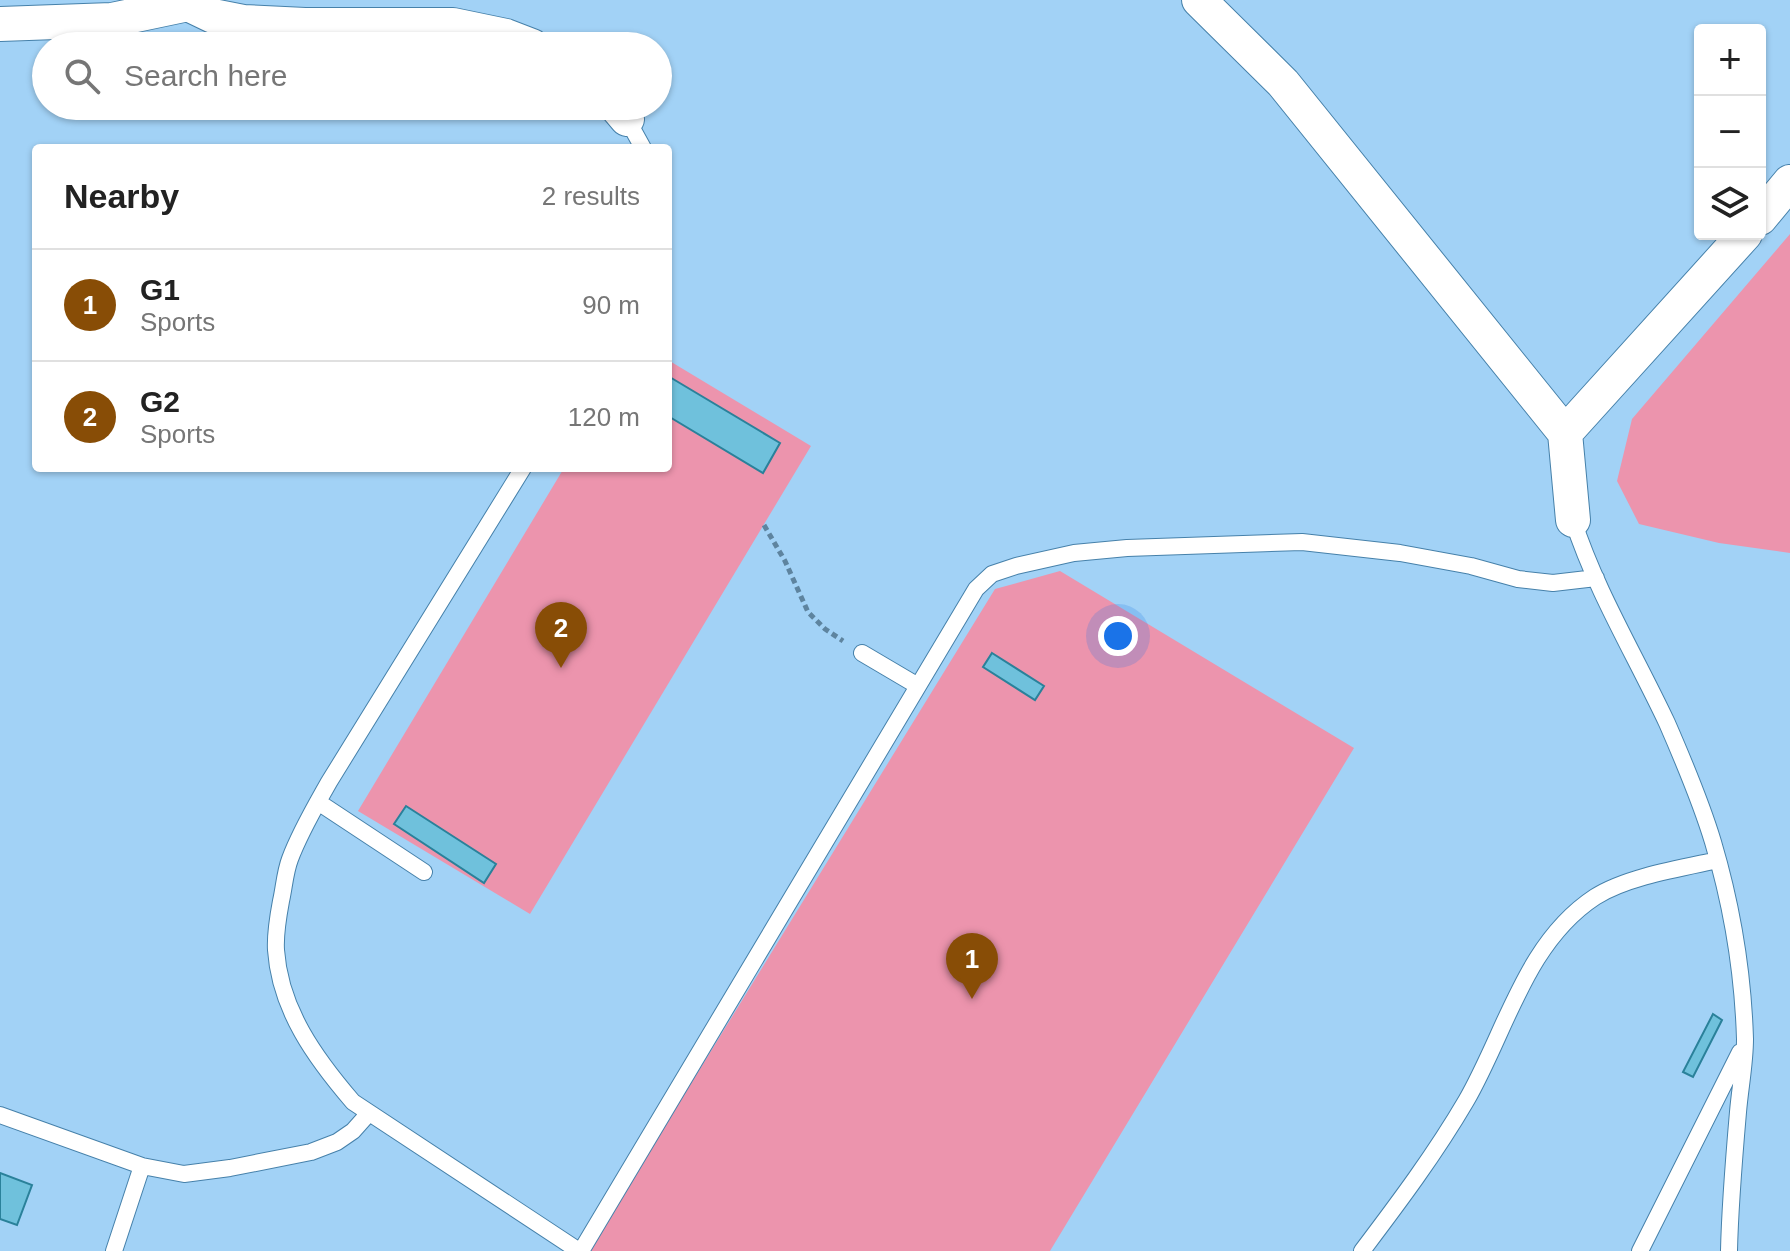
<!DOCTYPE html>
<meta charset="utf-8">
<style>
body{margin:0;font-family:Helvetica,sans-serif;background:#f2f2f2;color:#222}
.controls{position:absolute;right:24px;top:24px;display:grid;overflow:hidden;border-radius:8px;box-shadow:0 2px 6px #0004}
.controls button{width:72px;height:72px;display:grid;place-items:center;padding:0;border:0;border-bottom:2px solid #e0e0e0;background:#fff;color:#222;font:40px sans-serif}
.you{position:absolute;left:1118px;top:636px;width:28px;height:28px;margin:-20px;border:6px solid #fff;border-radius:50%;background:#1a73e8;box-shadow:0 0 0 12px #1a73e833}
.badge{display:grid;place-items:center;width:52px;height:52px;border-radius:50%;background:#884d06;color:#fff;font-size:26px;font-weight:700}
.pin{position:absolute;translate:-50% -66px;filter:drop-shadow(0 2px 4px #0008)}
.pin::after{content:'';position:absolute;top:42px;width:28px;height:24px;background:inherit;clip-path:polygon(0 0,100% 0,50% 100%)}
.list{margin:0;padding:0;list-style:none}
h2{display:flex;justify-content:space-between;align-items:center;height:104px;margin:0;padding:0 32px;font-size:34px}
h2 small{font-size:26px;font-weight:400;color:#767676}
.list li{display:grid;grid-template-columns:52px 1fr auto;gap:24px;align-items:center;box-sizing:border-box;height:112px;padding:0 32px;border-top:2px solid #e0e0e0}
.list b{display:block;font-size:30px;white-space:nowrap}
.list p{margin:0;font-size:26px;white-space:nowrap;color:#767676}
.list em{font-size:26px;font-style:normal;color:#767676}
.icon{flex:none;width:44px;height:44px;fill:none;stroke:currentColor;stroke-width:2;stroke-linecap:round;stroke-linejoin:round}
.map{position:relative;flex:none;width:1790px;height:1251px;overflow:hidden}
.search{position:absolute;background:#fff;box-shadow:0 2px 6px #0004;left:32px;top:32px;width:640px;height:88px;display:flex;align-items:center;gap:20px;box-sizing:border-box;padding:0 28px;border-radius:44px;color:#767676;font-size:30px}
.panel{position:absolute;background:#fff;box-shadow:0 2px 6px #0004;left:32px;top:144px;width:640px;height:328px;border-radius:8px}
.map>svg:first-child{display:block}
</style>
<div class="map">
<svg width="1790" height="1251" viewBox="0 0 1790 1251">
<rect width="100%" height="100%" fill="#a2d2f6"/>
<path fill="#ec94ad" d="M1790,234V553L1719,543L1639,524L1617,481L1632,419Z
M668,360L811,446L530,914L358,811L564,468H668Z
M1060,571L1354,748L1050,1251H588L995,589Z"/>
<path fill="#6fc1dc" stroke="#2a819a" stroke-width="2" d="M668,376L780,443L763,473L668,416Z
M992,653L1044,686L1035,700L983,667Z
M406,806L496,864L484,883L394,824Z
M1713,1014L1722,1020L1693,1077L1683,1072Z
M0,1173L32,1185L17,1225L0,1219Z"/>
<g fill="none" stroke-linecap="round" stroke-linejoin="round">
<g stroke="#4681aa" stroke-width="18">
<path id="lane" d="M627,119L643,148
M523,468L329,782C315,807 300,832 290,859C285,872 284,888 281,901C278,917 275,934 276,950C280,1010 316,1059 353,1102L579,1251
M1573,520C1596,591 1635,655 1667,723C1684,762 1701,802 1713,842C1732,906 1743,973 1745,1039C1745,1063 1740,1088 1738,1112C1734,1158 1730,1204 1729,1251
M862,653L918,686
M318,802L424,872
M0,1115L142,1166L184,1174L230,1168L311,1152L337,1142L353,1131L369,1113
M114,1251L142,1166
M581,1251L976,589L992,574L1016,566L1074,553L1127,548L1302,542L1400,553L1471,566L1518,579L1553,583L1596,578
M1362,1251C1399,1202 1435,1154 1466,1101C1506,1032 1525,943 1595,897C1626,877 1681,868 1718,860
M1640,1251L1740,1052"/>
</g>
<g stroke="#4681aa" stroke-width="36">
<path id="street" d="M1199,0L1283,83L1565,433L1573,520
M188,4L213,16L243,22L305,25H453L506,36L532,46
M0,24L112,20L188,4L189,0
M616,106L627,119
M1760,218L1790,182
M1565,433L1745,234"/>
</g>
<path stroke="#5e849f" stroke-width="5" stroke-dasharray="6 4" stroke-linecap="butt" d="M764,525L785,561L808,612L825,629L843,641"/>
<use href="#lane" stroke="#fff" stroke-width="16"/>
<use href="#street" stroke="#fff" stroke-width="34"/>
</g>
</svg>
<div class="controls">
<button>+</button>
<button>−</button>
<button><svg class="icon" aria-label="layers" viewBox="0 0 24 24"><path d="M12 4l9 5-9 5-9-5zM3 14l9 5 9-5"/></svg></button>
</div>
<div class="you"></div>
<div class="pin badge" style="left:972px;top:999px">1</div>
<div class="pin badge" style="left:561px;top:668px">2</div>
<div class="search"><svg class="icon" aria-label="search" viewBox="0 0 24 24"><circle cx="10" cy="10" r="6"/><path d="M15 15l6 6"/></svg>Search here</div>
<section class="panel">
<h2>Nearby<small>2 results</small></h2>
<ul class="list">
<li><span class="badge">1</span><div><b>G1</b><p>Sports</p></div><em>90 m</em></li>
<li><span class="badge">2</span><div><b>G2</b><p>Sports</p></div><em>120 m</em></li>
</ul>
</section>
</div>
